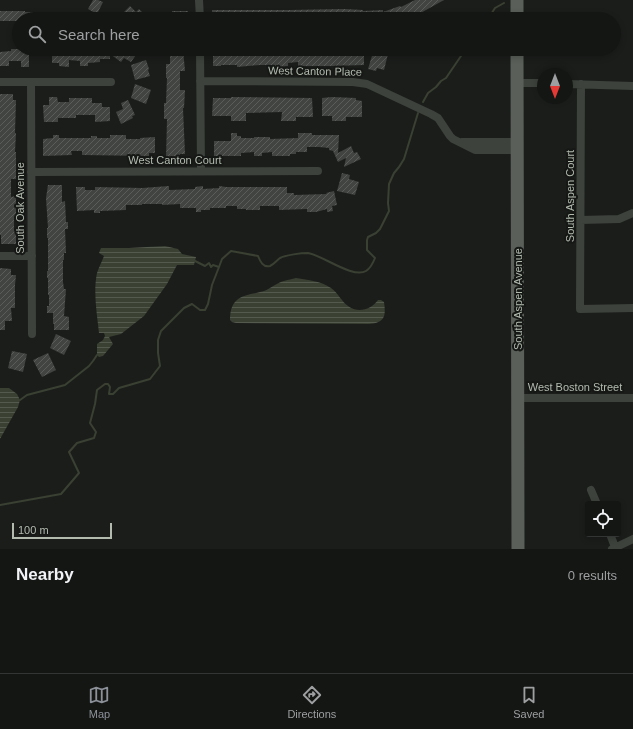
<!DOCTYPE html>
<style>
body{margin:0;font-family:Arial,sans-serif;background:#212322;color:#f1f3f6}
.controls{position:absolute;right:12px;bottom:12px;display:grid;overflow:hidden;border-radius:4px;box-shadow:0 2px 6px #0003}
.controls button{width:36px;height:36px;display:grid;place-items:center;padding:0;border:0;border-bottom:1px solid #333534;background:#141614;color:#f1f3f6;font:20px sans-serif}
.compass{position:absolute;left:537px;top:68px;width:36px;height:36px;border-radius:50%;background:#141614;box-shadow:0 2px 6px #0003;rotate:180deg}
.scale{position:absolute;left:12px;bottom:10px;width:100px;box-sizing:border-box;padding-left:4px;border:2px solid #b3bbaf;border-top:0;font-size:11px;line-height:14px;white-space:nowrap;color:#b3bbaf;-webkit-text-stroke:3px #161816;paint-order:stroke}
.list{margin:0;padding:0;list-style:none}
h2{display:flex;justify-content:space-between;align-items:center;height:52px;margin:0;padding:0 16px;font-size:17px}
h2 small{font-size:13px;font-weight:400;color:#9d9fa0}
.icon{flex:none;width:22px;height:22px;fill:none;stroke:currentColor;stroke-width:2;stroke-linecap:round;stroke-linejoin:round}
.map{position:relative;flex:none;width:633px;height:549px;overflow:hidden}
.search{position:absolute;background:#141614;box-shadow:0 2px 6px #0003;left:12px;right:12px;top:12px;height:44px;display:flex;align-items:center;gap:10px;box-sizing:border-box;padding:0 14px;border-radius:22px;color:#9d9fa0;font-size:15px}
.sheet{height:124px;background:#141614}
nav{display:flex;justify-content:space-around;align-items:center;box-sizing:border-box;height:56px;border-top:1px solid #333534;background:#141614;font-size:11px;color:#9d9fa0}
nav a{display:grid;justify-items:center;gap:2px}
nav .on{color:#8c9099}
.map>svg:first-child{display:block}
</style>
<div class="map">
<svg width="633" height="549" viewBox="0 0 633 549">
<defs>
<pattern id="water-rules" width="6" height="5" patternUnits="userSpaceOnUse"><rect width="6" height="5" fill="#3a4032"/><path d="M0 2.5h6" fill="none" stroke="#545a4d"/></pattern>
<pattern id="building-hatch" width="6" height="6" patternUnits="userSpaceOnUse"><rect width="6" height="6" fill="#414440"/><path d="M-1 1l2-2M0 6l6-6M5 7l2-2" fill="none" stroke="#5a5d59"/></pattern>
</defs>
<rect width="100%" height="100%" fill="#1b1d1b"/>
<path fill="url(#water-rules)" d="M165,246L178,249L182,254L196,257L194,265H177L167,284L144,316L121,334L109,337L113,344L103,356L99,357L97,355V344L103,340L105,336L104,333H99C97,314 93,292 97,273C99,267 102,261 104,256L99,253L101,248H129Z
M296,278C308,280 321,281 331,288C338,293 342,302 348,306C358,314 372,309 378,300H381L384,302C386,316 385,323 369,324L236,323L232,322L230,320C230,313 231,305 237,300C244,294 255,294 264,291C267,290 271,287 275,285C281,281 288,280 296,278Z
M0,388H9L17,394L20,400L18,407L0,439Z"/>
<g fill="none" stroke-linecap="round" stroke-linejoin="round">
<path stroke="#3a4032" stroke-width="2" d="M488,19L495,8L504,3
M423,102L428,93L436,87L441,81L446,78L461,56L466,49
M195,261L205,266L209,263L211,267L213,265L219,267
M20,400L27,395L65,385L89,366L93,361L97,355
M0,505L61,494L79,473L69,452L77,443L94,438L96,432L90,423L95,404L97,390L105,384H108L110,387L109,394H113L119,388L150,379L160,366L158,353V340L161,331L184,308L192,304L200,310H205L208,304L212,285L219,267L222,259L231,251L258,256C260,261 263,268 270,266C274,264 277,260 280,258C286,255 301,253 308,253C322,255 353,279 366,271C371,268 373,263 375,258L367,250V240L368,237L376,233L380,229L389,211L388,203L389,184L394,173L399,167L404,159L418,113"/>
</g>
<path fill="url(#building-hatch)" d="M93,0H98L103,2L97,14L88,9Z
M415,0H444L417,15L415,12L402,19H212V10H290L344,9L363,10V11L383,10V12L400,6L401,7Z
M130,6L136,12L139,9L144,14L140,19H129L123,13Z
M0,11H25V12L57,13V19H19V21H0Z
M172,11H188V19H172Z
M11,49H29V67H21V61H9V66H0V52L11,51Z
M52,49H133L138,52L131,62L124,58L121,62L110,54V59H100V62L88,63V66H80V61L69,60V67L59,66V63H52Z
M170,49H183L185,71H180V90H185L184,108H183L185,154H180V159H166L167,119H164V103H166L167,78H166V64H170Z
M232,49H312V50H328V51H348V49H364V65L331,66H298V62L288,63V66L272,67V65H260L237,67V65H221V66H213V51H232Z
M374,49H385L389,50L384,70L377,68L376,71L368,69Z
M146,60L149,69L148,70L150,76L135,80L131,65Z
M135,84L151,90L146,104L131,98Z
M0,94H13V100H16L15,133H16L15,152H16V179H11V197L16,196V219H14V230H16V244H1V235H0Z
M49,97H57L58,102H69V98H92V103H102V107H110V121L95,122V115H76V118H58V122H44L43,105H49Z
M231,97L312,98L313,117H296V121H281L282,112L246,113V121H231V116H212L213,98H231Z
M332,97L356,98V100L362,101V117H346V121H332V116H322V98Z
M128,100L135,115L132,116L133,118L121,124L116,112L123,109L121,103Z
M231,133H237V136H241V138H254V137H270V139L298,138V133H312V135H339L338,153L351,146L354,153L357,152L361,159L344,167L346,158L338,162L333,151L329,150V148L319,147H307V152H296V154H290V156H272V152L262,153V156H254V152L241,153V156H214V141H231Z
M53,135H59V138H91V136H97V138H110V135H126V139H140V138L155,137V153H149V156L82,155V151H71L72,155L43,156V139L53,138Z
M342,173L350,175L349,179L359,182L355,195L337,191Z
M48,185H62V202L65,201L66,222H68V229H65L66,253H64V260H63V282L64,289H66L64,316L69,317V330H54V324H53V313H47V306H49V295H48V278H47V271H48V238H47V228H48L46,198Z
M169,186V190L195,189V187L203,186V189L219,188V186L226,187H287V193H294V195L327,194L326,193L334,191L337,205L332,206L333,211L327,212V209L316,212H307V209L279,210V206H260V210H246V209H237V206H226V208H210V210H201V212H196V208H180V204L162,205V204H142V205H126V210L100,211V213H94V210L77,211L76,187H85V190H95V187L142,188Z
M0,268L11,269V275H16L15,285V308H11L12,321H5V330H0Z
M56,334L71,341L64,355L50,348Z
M12,351L27,354L23,372L8,368Z
M48,353L56,370L42,377L33,360Z"/>
<g fill="none" stroke-linecap="round" stroke-linejoin="round">
<path stroke="#3d423c" stroke-width="8" d="M199,0L200,19
M200,49L201,171
M200,81L353,82L367,84L431,114L438,118L450,136L453,139L475,150H517
M0,82H111
M31,82L32,334
M517,83H543
M567,84L633,86
M581,84L580,309L633,308
M462,142H517
M31,172L318,171
M581,220L619,219L633,213
M0,256H32
M517,398H633
M591,490L597,504
M610,534L615,547
M612,549L633,539"/>
<path stroke="#5a6059" stroke-width="13" d="M517,19V0
M517,49L518,549"/>
</g>
<g text-anchor="middle" stroke-width="4" stroke-linejoin="round" paint-order="stroke">
<g font-size="11" fill="#b3bbaf" stroke="#161816">
<text transform="translate(315 71) rotate(1)" y="4">West Canton Place</text>
<text x="175" y="164">West Canton Court</text>
<text transform="translate(570 196) rotate(-90)" y="4">South Aspen Court</text>
<text transform="translate(20 208) rotate(-90)" y="4">South Oak Avenue</text>
<text transform="translate(518 299) rotate(-90)" y="4">South Aspen Avenue</text>
<text x="575" y="391">West Boston Street</text>
</g>
</g>
</svg>
<div class="controls">
<button><svg class="icon" aria-label="locate" viewBox="0 0 24 24"><circle cx="12" cy="12" r="6"/><path d="M12 2v4M12 18v4M2 12h4M18 12h4"/></svg></button>
</div>
<svg class="compass" viewBox="-18 -18 36 36"><path d="M0-13l5 13h-10z" fill="#e53935"/><path d="M0 13l5-13h-10z" fill="#9d9fa0"/></svg>
<div class="scale">100 m</div>
<div class="search"><svg class="icon" aria-label="search" viewBox="0 0 24 24"><circle cx="10" cy="10" r="6"/><path d="M15 15l6 6"/></svg>Search here</div>
</div>
<section class="sheet">
<h2>Nearby<small>0 results</small></h2>
<ul class="list">
</ul>
</section>
<nav>
<a class="on"><svg class="icon" aria-label="map" viewBox="0 0 24 24"><path d="M3 6l6-2 6 2 6-2v14l-6 2-6-2-6 2zM9 4v14M15 6v14"/></svg>Map</a>
<a><svg class="icon" aria-label="directions" viewBox="0 0 24 24"><path d="M12 3l9 9-9 9-9-9zM9 14v-3h6M13 9l2 2-2 2"/></svg>Directions</a>
<a><svg class="icon" aria-label="saved" viewBox="0 0 24 24"><path d="M7 4h10v16l-5-4-5 4z"/></svg>Saved</a>
</nav>
